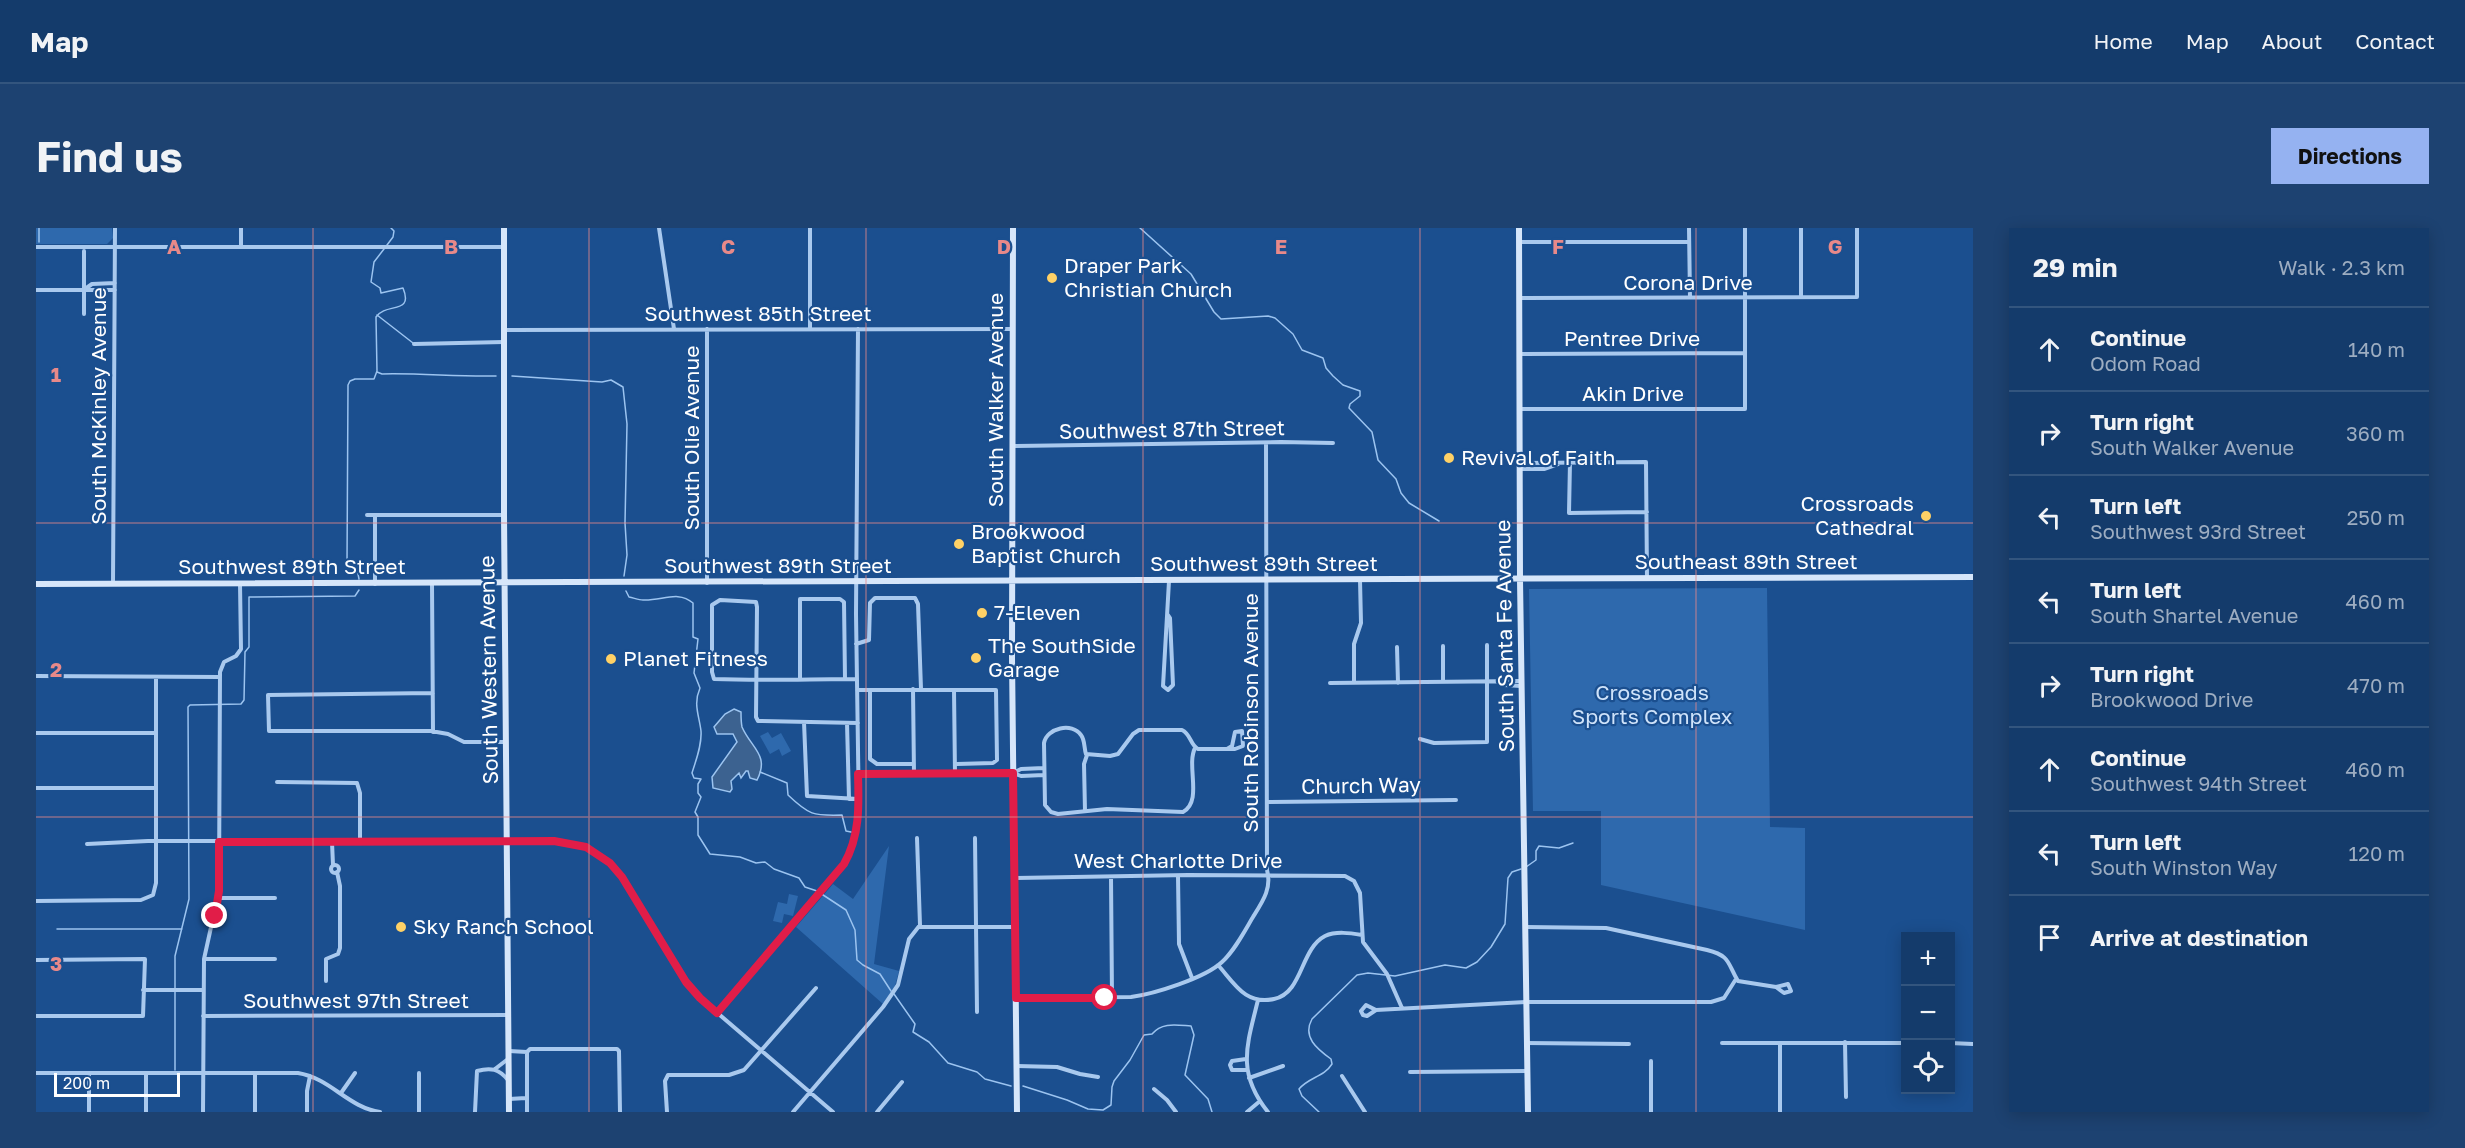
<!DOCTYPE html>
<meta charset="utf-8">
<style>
body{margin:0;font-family:"Golos Text",sans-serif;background:#1d4271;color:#f1f3f6}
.controls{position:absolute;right:18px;bottom:18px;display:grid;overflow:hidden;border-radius:0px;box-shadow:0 3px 15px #0003}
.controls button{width:54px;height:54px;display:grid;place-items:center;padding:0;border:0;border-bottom:2px solid #33557e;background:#143b6b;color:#f1f3f6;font:30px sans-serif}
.scale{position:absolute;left:18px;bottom:15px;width:126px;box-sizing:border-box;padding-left:6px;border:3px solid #fff;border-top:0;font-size:16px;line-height:21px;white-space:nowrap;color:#fff;-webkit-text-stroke:4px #1b4f8f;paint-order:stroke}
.stop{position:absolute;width:18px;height:18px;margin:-14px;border:4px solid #e11d48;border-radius:50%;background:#fff}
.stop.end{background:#e11d48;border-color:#fff;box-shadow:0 2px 6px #0008}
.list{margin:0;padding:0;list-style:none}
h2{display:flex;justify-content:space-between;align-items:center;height:78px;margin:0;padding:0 24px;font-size:26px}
h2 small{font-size:20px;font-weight:400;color:#9dadc1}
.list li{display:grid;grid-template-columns:39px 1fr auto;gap:18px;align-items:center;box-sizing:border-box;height:84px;padding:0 24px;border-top:2px solid #33557e}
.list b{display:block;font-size:22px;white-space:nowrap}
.list p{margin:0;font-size:20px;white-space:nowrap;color:#9dadc1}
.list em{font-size:20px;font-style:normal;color:#9dadc1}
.icon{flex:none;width:33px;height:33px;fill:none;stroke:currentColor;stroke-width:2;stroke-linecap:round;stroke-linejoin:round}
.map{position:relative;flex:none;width:1937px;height:884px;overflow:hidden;border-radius:0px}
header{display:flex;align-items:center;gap:36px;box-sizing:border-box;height:84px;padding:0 30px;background:#143b6b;border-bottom:2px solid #33557e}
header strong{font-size:28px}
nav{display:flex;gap:33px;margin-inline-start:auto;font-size:21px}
.intro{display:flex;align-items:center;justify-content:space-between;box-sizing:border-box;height:144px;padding:0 36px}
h1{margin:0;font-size:42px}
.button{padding:15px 27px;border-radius:0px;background:#95b2f1;color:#111;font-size:21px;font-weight:700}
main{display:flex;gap:36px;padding:0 36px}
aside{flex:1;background:#143b6b;border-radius:0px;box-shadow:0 3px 15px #0003}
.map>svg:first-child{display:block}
</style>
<header>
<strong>Map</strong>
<nav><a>Home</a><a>Map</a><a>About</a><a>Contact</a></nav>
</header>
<div class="intro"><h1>Find us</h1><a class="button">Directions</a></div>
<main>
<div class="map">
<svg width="1937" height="884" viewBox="0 0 1937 884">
<rect width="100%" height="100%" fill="#1b4f8f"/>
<path fill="#2e69ad" d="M0,0H76L77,10L71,16H0Z
M1731,360L1734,599L1769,600V702L1565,657V583H1497L1493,361Z
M732,504L736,510L745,505L755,523L746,528L743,521L734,526L724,508Z
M853,618L838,736L863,743L859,758L847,776L760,699L797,656L817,671Z
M753,666L762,668L757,688L748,686L746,695L737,693L742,674L751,676Z"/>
<path fill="#3c6290" stroke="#9cc4f0" stroke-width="1.5" d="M698,481L705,484C705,488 705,494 706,499C715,520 734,527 721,552L714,550L712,543H710L705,550L703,545L695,553L696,561L694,564L677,560L676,549L701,514L697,506H681L678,499L689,486Z"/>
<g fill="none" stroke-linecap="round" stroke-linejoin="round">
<path stroke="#9cc4f0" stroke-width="1.5" d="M3,0V14
M1104,0L1155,46L1178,84L1185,91L1232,88L1239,90L1257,106L1266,122L1287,130L1290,140L1297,148L1307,157L1324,163V168L1314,176L1313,180L1336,204L1342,232L1360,251L1365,265L1373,275L1403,293
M351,17L357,9L358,3L355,0
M341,87L377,115
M341,144L346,146C385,145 422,149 460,148
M476,148L566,154L575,152L587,159L591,196L589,295L591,327L588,348
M323,351L322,346L311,337L312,157L314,153L319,151H338L341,143L340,89C350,74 378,87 367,60L345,65L344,60L335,54L338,34L348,21
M590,363L593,369C598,370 603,372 607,372C626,373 642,362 657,375V409L662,411L658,445L664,460C657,476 663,487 665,503C666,517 660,532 656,545L658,550L665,551L662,556V565L665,569L659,584L662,589V607L674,626L704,629L720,635L729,634L738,641L763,650L769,659L781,663L810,682L819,702L821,732L827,737L844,746L855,763
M724,544L751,555L752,567C773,587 777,588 806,587L810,603L815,604
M1490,639L1500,632V623L1503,618L1523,620L1537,615
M21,701H146
M858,766L879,796L877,804L893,814L912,835L941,844L949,851L975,858
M139,842V728L153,671L152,479L154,477L205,476L208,472L209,424L213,419V369L319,368L323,362
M987,858L1031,872L1052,881L1067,882L1075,877L1076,859L1078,853L1094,832L1108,807L1116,806C1126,794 1140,797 1155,798L1158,807L1149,847L1172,871L1176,884
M1283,884L1266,868L1263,861C1273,849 1288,849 1296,836L1295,831C1281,821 1266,809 1276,791L1321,747L1332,745L1359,748L1409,737L1430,740L1441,734L1455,719L1469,696L1472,650L1476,644L1485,641"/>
<path stroke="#a9c9ee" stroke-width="4" d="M205,0V19
M623,0L638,101
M1653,0L1654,70
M1765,0V69
M1484,14H1653
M0,19H468
M48,23V86
M49,61L56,56L79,55
M0,62H79
M1483,70L1821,69V0
M774,101V0
M468,102L977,101
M378,116L468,114
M1484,126L1709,125
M1484,181H1709V0
M977,218L1245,214L1297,215
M1534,234L1533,285L1611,284
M1484,235L1610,234L1611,350
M1484,241H1508L1522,236
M331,287H468
M339,287V356
M671,355V101
M77,356L79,0
M396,356L397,504
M1132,387L1134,390L1137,457L1132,462L1127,458L1133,353
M820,416L833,412L834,375L839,370H879L882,376L885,461
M1407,418V454
M1361,419L1362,455
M0,448L183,449
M764,451V371H804L808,374L809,451
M821,451C774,451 726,453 678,451L676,444V377L684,372L720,374L721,379L720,489L722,493L822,495
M1461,454L1468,457L1485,458
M1294,455L1485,453
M1318,455V416L1325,395L1324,352
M877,461L878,546
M821,462H960L961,532L957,535L921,536
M834,462V531L841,536H878
M918,462L919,546
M397,465L232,467L233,503H395L412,506L428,514H470
M768,494L771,568L822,571
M811,495L813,571
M0,505H120
M1384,511L1398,515L1451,514V417
M1159,520C1150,538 1167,573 1147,584L1071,581L1022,586L1015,584L1009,577L1008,515C1011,500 1036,494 1045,507C1049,512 1048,520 1050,526L1074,528L1082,526L1097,506L1103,502H1146C1155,506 1154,517 1162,521H1199L1207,518L1206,503L1199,504L1196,518L1191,521
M977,545L985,541L1008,540
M822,546L977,545L985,548L1008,547
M241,554L321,555L324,565V614
M0,560H120
M1231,574L1420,572
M1049,583L1048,536L1051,527
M939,610L941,784
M296,614L297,637
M51,616L112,613H517C543,614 563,622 580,641L650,754L664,770L797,884
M295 641a4 4 0 1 1 8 0a4 4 0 1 1-8 0Z
M1142,648L1143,716L1156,750
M1075,649L1076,770
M979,650L1152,647L1309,648L1318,653L1324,665L1327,714L1351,746L1366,780
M182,670H239
M0,673L105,672L117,667L120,655V449
M883,699H979
M1490,699L1570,700L1671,722C1695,728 1691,735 1702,753L1740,759L1748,765L1755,763L1752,756L1740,759
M168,731H239
M0,732L109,731L107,788H0
M1182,737C1199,756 1209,777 1238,771C1267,765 1264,721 1289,708C1300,703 1314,705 1326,707
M290,753V731L302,726L304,720V658L301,644
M107,762H167
M980,770L1095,769C1118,766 1169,750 1186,734C1199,722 1208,704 1217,689C1227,673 1236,660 1231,642L1230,215
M1222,772C1211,817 1200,844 1232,884
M1340,782L1331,788L1327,787L1325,783L1330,777L1340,782L1490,774H1675L1688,770L1700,751
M681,785L801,646C814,628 821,610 823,588L820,386L822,101
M167,788L472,787
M1809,814L1810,869
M1490,815L1593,816
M1686,815H1870
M1914,815L1937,816
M1744,816V884
M473,823L491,824
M1210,831L1196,833L1194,837L1196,842H1211
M1615,833V884
M981,838L1021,839L1044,846L1062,849
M459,841L472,831
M1374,844L1491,843
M0,845H262C294,850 313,880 344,884
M53,845V884
M219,845V884
M1306,848L1329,884
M1213,850L1247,838
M1118,861L1131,872L1140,884
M305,865L319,845
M473,871L490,870
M110,884V845
M167,884L168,731L183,663L184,444L188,434L200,428L205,421L204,356
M271,884V863L274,848
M383,884V845
M439,884L441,843C455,839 463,841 472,852
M491,884V824L494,821H581L583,823L584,884
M631,884L629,853L632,847H693L708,842L780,760
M757,884L847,779L862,757L873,711L884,697L881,610
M841,884L866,854
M1211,884L1224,873"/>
<path stroke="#d6e6fa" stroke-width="6" d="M468,0V287L473,884
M977,0L976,430L981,884
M1483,0L1484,352L1492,884
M0,356L1937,349"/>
</g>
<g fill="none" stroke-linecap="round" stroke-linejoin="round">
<path stroke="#e11d48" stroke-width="8" d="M179,688L183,663V614L518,613L550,619L574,635L586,649L650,754L664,770L681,785L808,636C824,608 823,578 822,546L977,545L980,770H1069"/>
</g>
<path fill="none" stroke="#e88989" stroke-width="1.5" stroke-opacity="0.55" d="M277,0V884M553,0V884M830,0V884M1107,0V884M1384,0V884M1660,0V884M0,295H1937M0,589H1937"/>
<g fill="#ffd166" stroke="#1b4f8f" stroke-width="2">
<circle cx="1016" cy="50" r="6"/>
<circle cx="1413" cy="230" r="6"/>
<circle cx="1890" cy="288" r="6"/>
<circle cx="923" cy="316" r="6"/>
<circle cx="946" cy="385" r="6"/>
<circle cx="940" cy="430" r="6"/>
<circle cx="575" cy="431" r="6"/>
<circle cx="365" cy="699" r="6"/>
</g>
<g text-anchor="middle" stroke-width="4.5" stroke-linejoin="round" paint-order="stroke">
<g font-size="21" fill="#fff" stroke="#1b4f8f" text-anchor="start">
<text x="1028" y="45">Draper Park<tspan x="1028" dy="24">Christian Church</tspan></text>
<text x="1425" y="237">Revival of Faith</text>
<text x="1878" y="283" text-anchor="end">Crossroads<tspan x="1878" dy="24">Cathedral</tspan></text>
<text x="935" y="311">Brookwood<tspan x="935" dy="24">Baptist Church</tspan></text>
<text x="958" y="392">7-Eleven</text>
<text x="952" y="425">The SouthSide<tspan x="952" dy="24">Garage</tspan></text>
<text x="587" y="438">Planet Fitness</text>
<text x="377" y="706">Sky Ranch School</text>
</g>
<g font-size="21" fill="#fff" stroke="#1b4f8f">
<text x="1652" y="62">Corona Drive</text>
<text x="722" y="93">Southwest 85th Street</text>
<text x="1596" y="118">Pentree Drive</text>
<text x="1597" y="173">Akin Drive</text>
<text transform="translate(960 172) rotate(-90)" y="7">South Walker Avenue</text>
<text transform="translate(63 178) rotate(-90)" y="7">South McKinley Avenue</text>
<text transform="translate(1136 202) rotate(-1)" y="7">Southwest 87th Street</text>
<text transform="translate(656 210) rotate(-90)" y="7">South Olie Avenue</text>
<text x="1710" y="341">Southeast 89th Street</text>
<text x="1228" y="343">Southwest 89th Street</text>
<text x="742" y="345">Southwest 89th Street</text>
<text x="256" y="346">Southwest 89th Street</text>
<text transform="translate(1469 408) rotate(-91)" y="7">South Santa Fe Avenue</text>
<text transform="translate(453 442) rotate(-91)" y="7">South Western Avenue</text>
<text transform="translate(1215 485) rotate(-90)" y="7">South Robinson Avenue</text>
<text transform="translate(1325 558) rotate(-1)" y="7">Church Way</text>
<text x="1142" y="640">West Charlotte Drive</text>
<text x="320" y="780">Southwest 97th Street</text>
</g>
<g font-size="21" fill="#cfe3fa" stroke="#1b4f8f">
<text x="1616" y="472">Crossroads<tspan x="1616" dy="24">Sports Complex</tspan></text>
</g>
</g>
<g font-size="20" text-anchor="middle" font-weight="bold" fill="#e88989" stroke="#1b4f8f" stroke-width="4.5" stroke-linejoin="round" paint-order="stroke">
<text x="138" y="26">A</text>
<text x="415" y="26">B</text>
<text x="692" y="26">C</text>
<text x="968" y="26">D</text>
<text x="1245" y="26">E</text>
<text x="1522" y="26">F</text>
<text x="1799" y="26">G</text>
<text x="20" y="154">1</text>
<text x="20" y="449">2</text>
<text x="20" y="743">3</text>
</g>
</svg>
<div class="controls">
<button>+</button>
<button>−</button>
<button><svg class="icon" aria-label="locate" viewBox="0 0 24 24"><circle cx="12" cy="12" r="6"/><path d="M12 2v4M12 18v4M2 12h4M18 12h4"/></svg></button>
</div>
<div class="scale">200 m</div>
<div class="stop" style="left:1069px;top:770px"></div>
<div class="stop end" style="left:179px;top:688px"></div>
</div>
<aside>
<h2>29 min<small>Walk · 2.3 km</small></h2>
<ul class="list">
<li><svg class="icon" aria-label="ahead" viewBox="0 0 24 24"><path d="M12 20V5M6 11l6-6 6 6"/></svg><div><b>Continue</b><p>Odom Road</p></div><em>140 m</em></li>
<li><svg class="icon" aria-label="right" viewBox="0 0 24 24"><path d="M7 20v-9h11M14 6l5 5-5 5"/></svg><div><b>Turn right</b><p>South Walker Avenue</p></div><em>360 m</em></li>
<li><svg class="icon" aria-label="left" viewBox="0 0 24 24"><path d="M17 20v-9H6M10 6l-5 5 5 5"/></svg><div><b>Turn left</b><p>Southwest 93rd Street</p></div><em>250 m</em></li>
<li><svg class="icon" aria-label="left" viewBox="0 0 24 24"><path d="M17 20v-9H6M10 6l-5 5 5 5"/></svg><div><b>Turn left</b><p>South Shartel Avenue</p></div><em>460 m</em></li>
<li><svg class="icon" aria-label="right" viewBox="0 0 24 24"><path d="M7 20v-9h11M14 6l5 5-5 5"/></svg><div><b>Turn right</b><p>Brookwood Drive</p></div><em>470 m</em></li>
<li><svg class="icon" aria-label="ahead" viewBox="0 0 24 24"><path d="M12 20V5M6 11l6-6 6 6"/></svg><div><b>Continue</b><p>Southwest 94th Street</p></div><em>460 m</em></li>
<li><svg class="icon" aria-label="left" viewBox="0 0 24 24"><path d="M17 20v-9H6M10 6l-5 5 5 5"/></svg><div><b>Turn left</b><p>South Winston Way</p></div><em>120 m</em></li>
<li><svg class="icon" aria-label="arrive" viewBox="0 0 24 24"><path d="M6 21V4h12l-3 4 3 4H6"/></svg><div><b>Arrive at destination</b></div></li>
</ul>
</aside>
</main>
